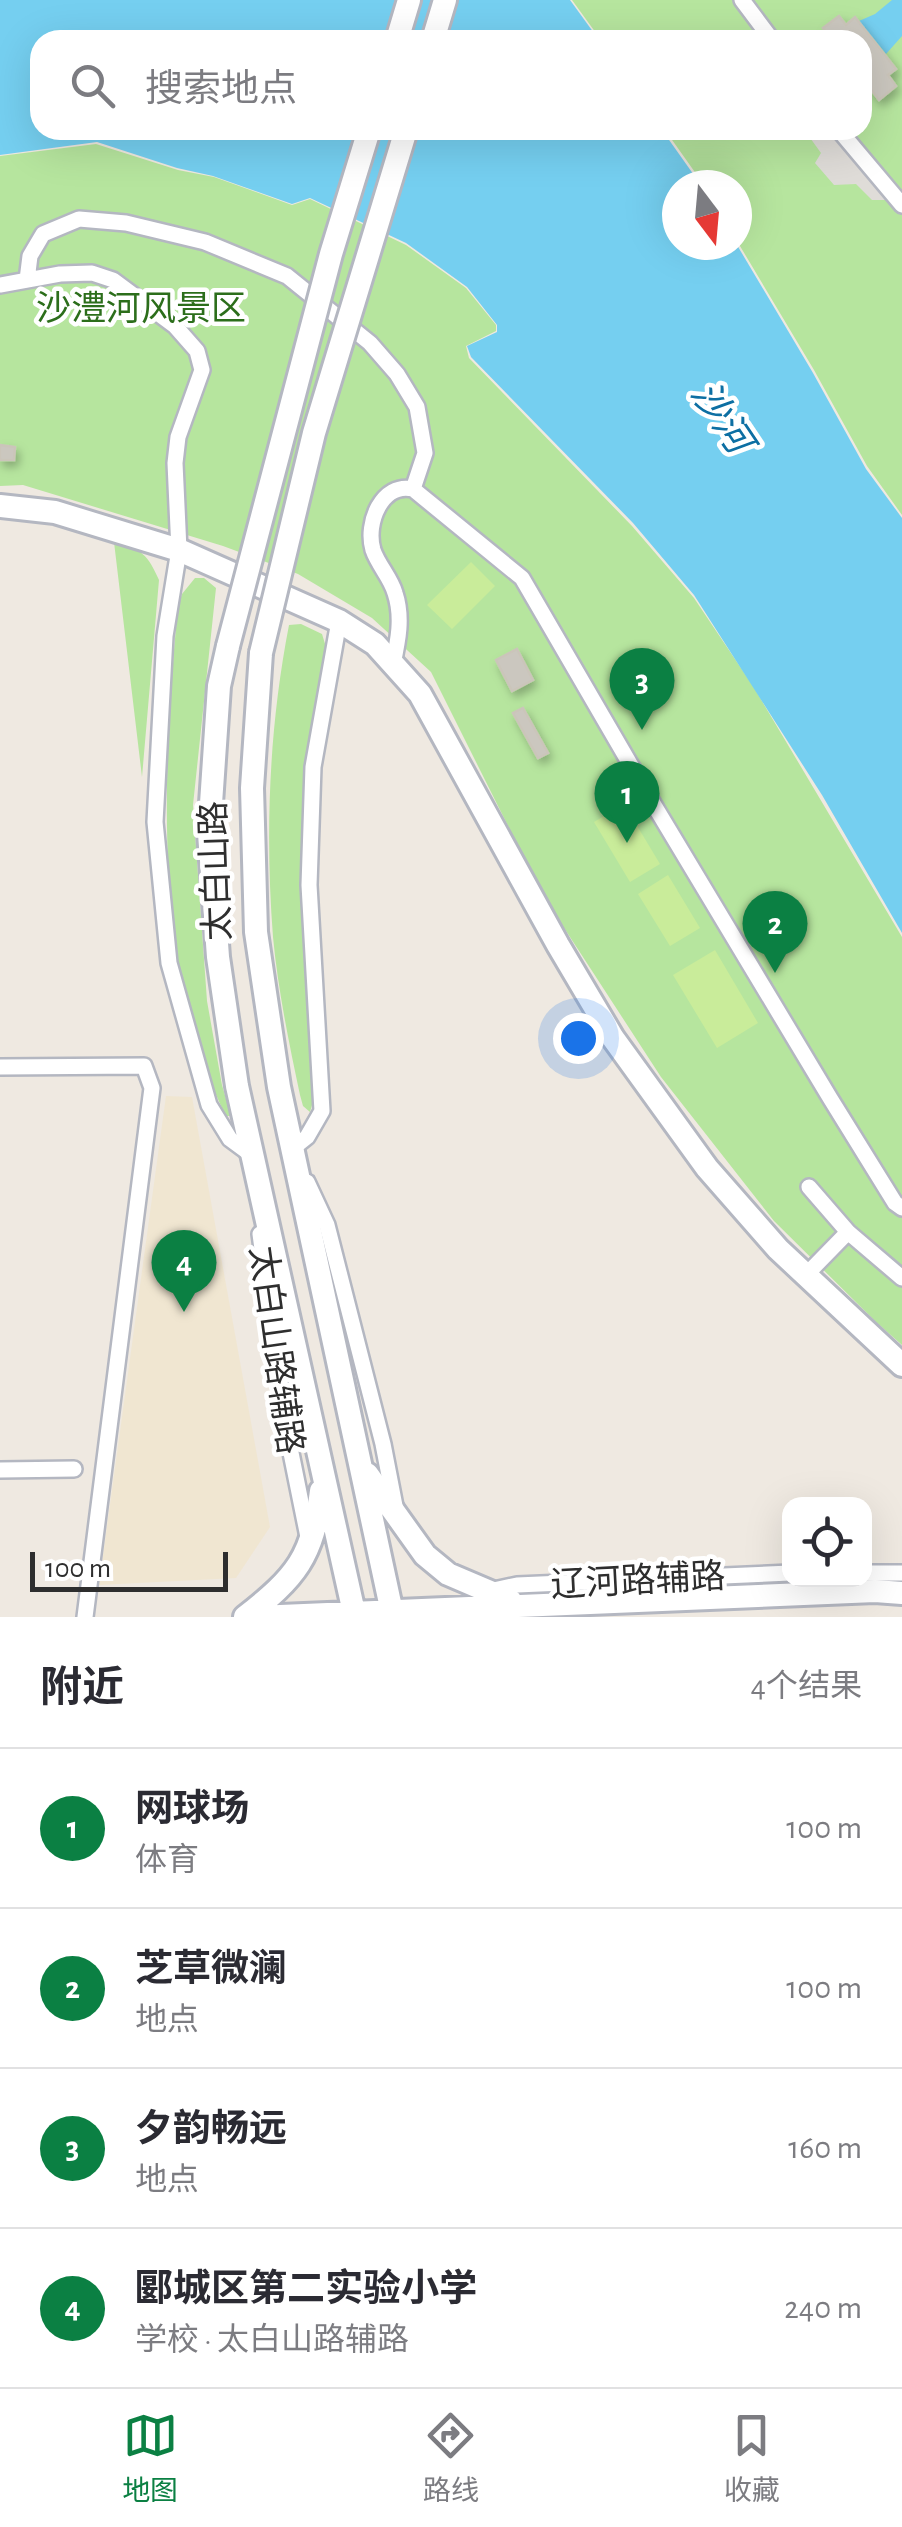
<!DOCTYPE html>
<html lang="zh">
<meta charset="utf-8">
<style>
body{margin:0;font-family:"Alegreya Sans","Noto Sans SC",sans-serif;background:#f7f7f7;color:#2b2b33}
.controls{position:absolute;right:30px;bottom:30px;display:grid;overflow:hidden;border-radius:20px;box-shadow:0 10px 40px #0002}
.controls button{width:90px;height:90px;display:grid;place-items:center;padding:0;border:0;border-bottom:2px solid #e1e1e2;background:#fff;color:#2b2b33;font:50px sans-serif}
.compass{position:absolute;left:662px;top:170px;width:90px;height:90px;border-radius:50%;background:#fff;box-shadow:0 10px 40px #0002;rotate:164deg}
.scale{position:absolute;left:30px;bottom:25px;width:198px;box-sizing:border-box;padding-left:10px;border:5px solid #2e2e2e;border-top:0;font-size:28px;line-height:35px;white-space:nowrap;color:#2e2e2e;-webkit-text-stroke:8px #fff;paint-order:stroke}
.you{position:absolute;left:578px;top:1038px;width:35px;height:35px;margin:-25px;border:8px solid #fff;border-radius:50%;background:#1a73e8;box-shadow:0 0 0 15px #1a73e833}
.badge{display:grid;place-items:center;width:65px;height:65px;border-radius:50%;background:#0b8043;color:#fff;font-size:32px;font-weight:700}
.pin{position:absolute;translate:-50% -82px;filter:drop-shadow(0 2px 5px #0008)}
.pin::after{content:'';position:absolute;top:52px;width:35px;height:30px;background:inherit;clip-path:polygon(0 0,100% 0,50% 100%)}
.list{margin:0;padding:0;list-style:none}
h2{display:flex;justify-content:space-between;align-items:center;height:130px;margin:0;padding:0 40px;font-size:42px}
h2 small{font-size:32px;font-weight:400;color:#7c7c81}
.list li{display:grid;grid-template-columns:65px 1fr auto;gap:30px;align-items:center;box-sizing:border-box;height:160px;padding:0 40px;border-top:2px solid #e1e1e2}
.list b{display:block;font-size:38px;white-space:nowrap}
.list p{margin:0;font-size:32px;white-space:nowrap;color:#7c7c81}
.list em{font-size:32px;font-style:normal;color:#7c7c81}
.icon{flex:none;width:55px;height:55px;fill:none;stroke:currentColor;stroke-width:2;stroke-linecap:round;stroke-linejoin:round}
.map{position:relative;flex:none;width:902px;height:1617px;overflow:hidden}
.search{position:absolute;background:#fff;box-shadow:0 10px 40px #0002;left:30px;right:30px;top:30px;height:110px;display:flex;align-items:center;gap:25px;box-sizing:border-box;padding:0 35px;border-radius:30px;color:#7c7c81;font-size:38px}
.sheet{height:770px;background:#fff}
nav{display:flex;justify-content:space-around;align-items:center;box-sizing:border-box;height:140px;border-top:2px solid #e1e1e2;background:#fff;font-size:28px;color:#7c7c81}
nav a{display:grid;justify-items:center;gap:5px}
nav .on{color:#0b8043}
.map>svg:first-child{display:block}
</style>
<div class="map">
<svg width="902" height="1617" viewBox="0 0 902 1617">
<defs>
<filter id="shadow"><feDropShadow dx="3.5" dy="5.5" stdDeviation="5" flood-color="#0004"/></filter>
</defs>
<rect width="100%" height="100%" fill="#efe9e1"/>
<path fill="#f0e6d1" d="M166,1096L192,1097L270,1527L236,1578L99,1585Z"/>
<path fill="#b6e59e" d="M572,0H902V515L867,466L814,370L737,241V185H704L665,130H862V40H601Z
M96,144L178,170L214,177L292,205L310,199L406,245L466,288L496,325V331L466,346L469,358L632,526L694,598L753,686L902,937V1345L876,1322L774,1221L661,1077L542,894L431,672L372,618L298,574L223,546L23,485L0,486V156Z
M114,542C141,548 148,555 159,580L142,777Z
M195,578H204L216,588L193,805L207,1001L222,1085L231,1116H226C211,1087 204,1061 195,1030C188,1003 179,975 175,948C161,834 167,719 178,606L182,594Z
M301,624L322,634L326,647L304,774L302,857L303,936L310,1057L314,1098L310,1112L303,1106L300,1095C289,1043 278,990 273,937C265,832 269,728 289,625Z"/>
<path fill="#c9ec9a" d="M471,562L495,586L452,629L427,605Z
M624,804L660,864L630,882L594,822Z
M668,875L700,928L670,946L638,894Z
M715,950L758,1023L717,1048L673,975Z"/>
<path fill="#dfdcd8" d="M812,130H829L889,200H872L856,184L834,185L815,163L821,153L808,135Z"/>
<path fill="#75cff0" d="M0,0H570L599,40H40V130H662L701,185H677V245H737L813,373L866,469L902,518V933L822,795L694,595L633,523L471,357L467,346L497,332V325L467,287L406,243L310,198L292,204L213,176L177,168L97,142L0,155Z
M892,0H902V36L886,54L859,21L875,14Z"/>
<path fill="#cbc7bf" stroke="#cbc5ba" stroke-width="2.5" filter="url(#shadow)" d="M839,16L846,25L855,17L896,69L888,75L896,86L879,100L862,78V40H832L823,28Z
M0,445L15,447L14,460H0Z
M517,649L533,680L512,691L496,660Z
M523,708L548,753L538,758L513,713Z"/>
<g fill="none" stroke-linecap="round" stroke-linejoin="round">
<g stroke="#b4b7c1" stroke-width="20">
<path id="street" d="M742,0L772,40
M839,130L902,205
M27,280L30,256L43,234L79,219L126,223L205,242L287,276L370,343L397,374L417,407L425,453L413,489
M0,285L60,274L92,273L113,280L175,326L197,351L202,370L178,437L175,463L179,550L165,636L155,822L169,963L209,1105L230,1139L253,1156
M393,664C398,641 403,617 395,593C391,578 378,565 373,550C365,523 382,482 413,489L522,578L651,800L830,1098L895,1203L902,1208
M0,1067L144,1066L152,1088L85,1617
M293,1152L292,1149L307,1137L322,1111L309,885L313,767L339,621
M307,1182L327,1225L383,1444L395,1506
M809,1187L848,1232L902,1278
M260,1234L287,1433L308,1537
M806,1275L848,1232
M0,1470L74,1469
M864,1573H902
M489,1591L517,1585L790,1573"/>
</g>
<g stroke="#b4b7c1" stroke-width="28">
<path id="secondary" d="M397,40L409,0
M433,40L445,0
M0,506L55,512L179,550L339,621L375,644L420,694L558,945L613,1038L707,1168L778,1249L902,1365
M228,646L219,686L209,833L218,957L237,1086L355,1617
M261,653L252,788L256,932L279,1087L393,1617
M367,1474L425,1555L448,1574L511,1601
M245,1617C296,1577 313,1557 321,1491
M257,1617L875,1591L902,1593"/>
</g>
<use href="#street" stroke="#fff" stroke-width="15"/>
<use href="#secondary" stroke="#fff" stroke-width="22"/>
<g stroke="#b4b7c1" stroke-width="28" stroke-linecap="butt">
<path id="secondary-bridge" d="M228,646L331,254L369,130
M261,653L314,433L406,130"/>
</g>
<use href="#secondary-bridge" stroke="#fff" stroke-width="22"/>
</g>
<g text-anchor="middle" stroke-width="9" stroke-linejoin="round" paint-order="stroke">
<g font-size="35" fill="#2c6e1b" stroke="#fff">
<text x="141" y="320">沙澧河风景区</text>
</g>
<g font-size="35" fill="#2e2e2e" stroke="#fff">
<text transform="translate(215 871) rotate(-92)" y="12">太白山路</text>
<text transform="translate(277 1350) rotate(82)" y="12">太白山路辅路</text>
<text transform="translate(638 1580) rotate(-3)" y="12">辽河路辅路</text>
</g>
<g font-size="38" font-style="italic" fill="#0d6fa3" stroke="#fff">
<text transform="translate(722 417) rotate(56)" y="13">沙河</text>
</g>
</g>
</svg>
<div class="controls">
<button><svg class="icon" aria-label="locate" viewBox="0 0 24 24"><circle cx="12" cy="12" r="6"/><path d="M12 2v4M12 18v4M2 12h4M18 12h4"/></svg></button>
</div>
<svg class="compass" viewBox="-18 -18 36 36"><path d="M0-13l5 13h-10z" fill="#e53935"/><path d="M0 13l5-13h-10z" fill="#7c7c81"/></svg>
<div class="scale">100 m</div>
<div class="you"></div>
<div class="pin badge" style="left:627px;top:843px">1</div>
<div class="pin badge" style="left:775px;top:973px">2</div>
<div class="pin badge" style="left:642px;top:730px">3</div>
<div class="pin badge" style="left:184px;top:1312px">4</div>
<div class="search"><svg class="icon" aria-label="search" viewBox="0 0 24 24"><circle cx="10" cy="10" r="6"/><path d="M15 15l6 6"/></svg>搜索地点</div>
</div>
<section class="sheet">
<h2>附近<small>4个结果</small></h2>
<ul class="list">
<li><span class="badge">1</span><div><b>网球场</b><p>体育</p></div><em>100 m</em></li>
<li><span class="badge">2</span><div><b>芝草微澜</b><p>地点</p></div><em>100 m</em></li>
<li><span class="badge">3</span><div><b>夕韵畅远</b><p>地点</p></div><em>160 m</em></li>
<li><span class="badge">4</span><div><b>郾城区第二实验小学</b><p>学校 · 太白山路辅路</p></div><em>240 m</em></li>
</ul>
</section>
<nav>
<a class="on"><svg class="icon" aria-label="map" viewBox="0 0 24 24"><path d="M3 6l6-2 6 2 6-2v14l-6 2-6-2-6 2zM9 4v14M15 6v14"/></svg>地图</a>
<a><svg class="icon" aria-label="directions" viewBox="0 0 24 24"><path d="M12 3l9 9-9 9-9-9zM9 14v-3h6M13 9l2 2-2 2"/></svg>路线</a>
<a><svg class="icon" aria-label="saved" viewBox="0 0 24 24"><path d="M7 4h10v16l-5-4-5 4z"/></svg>收藏</a>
</nav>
